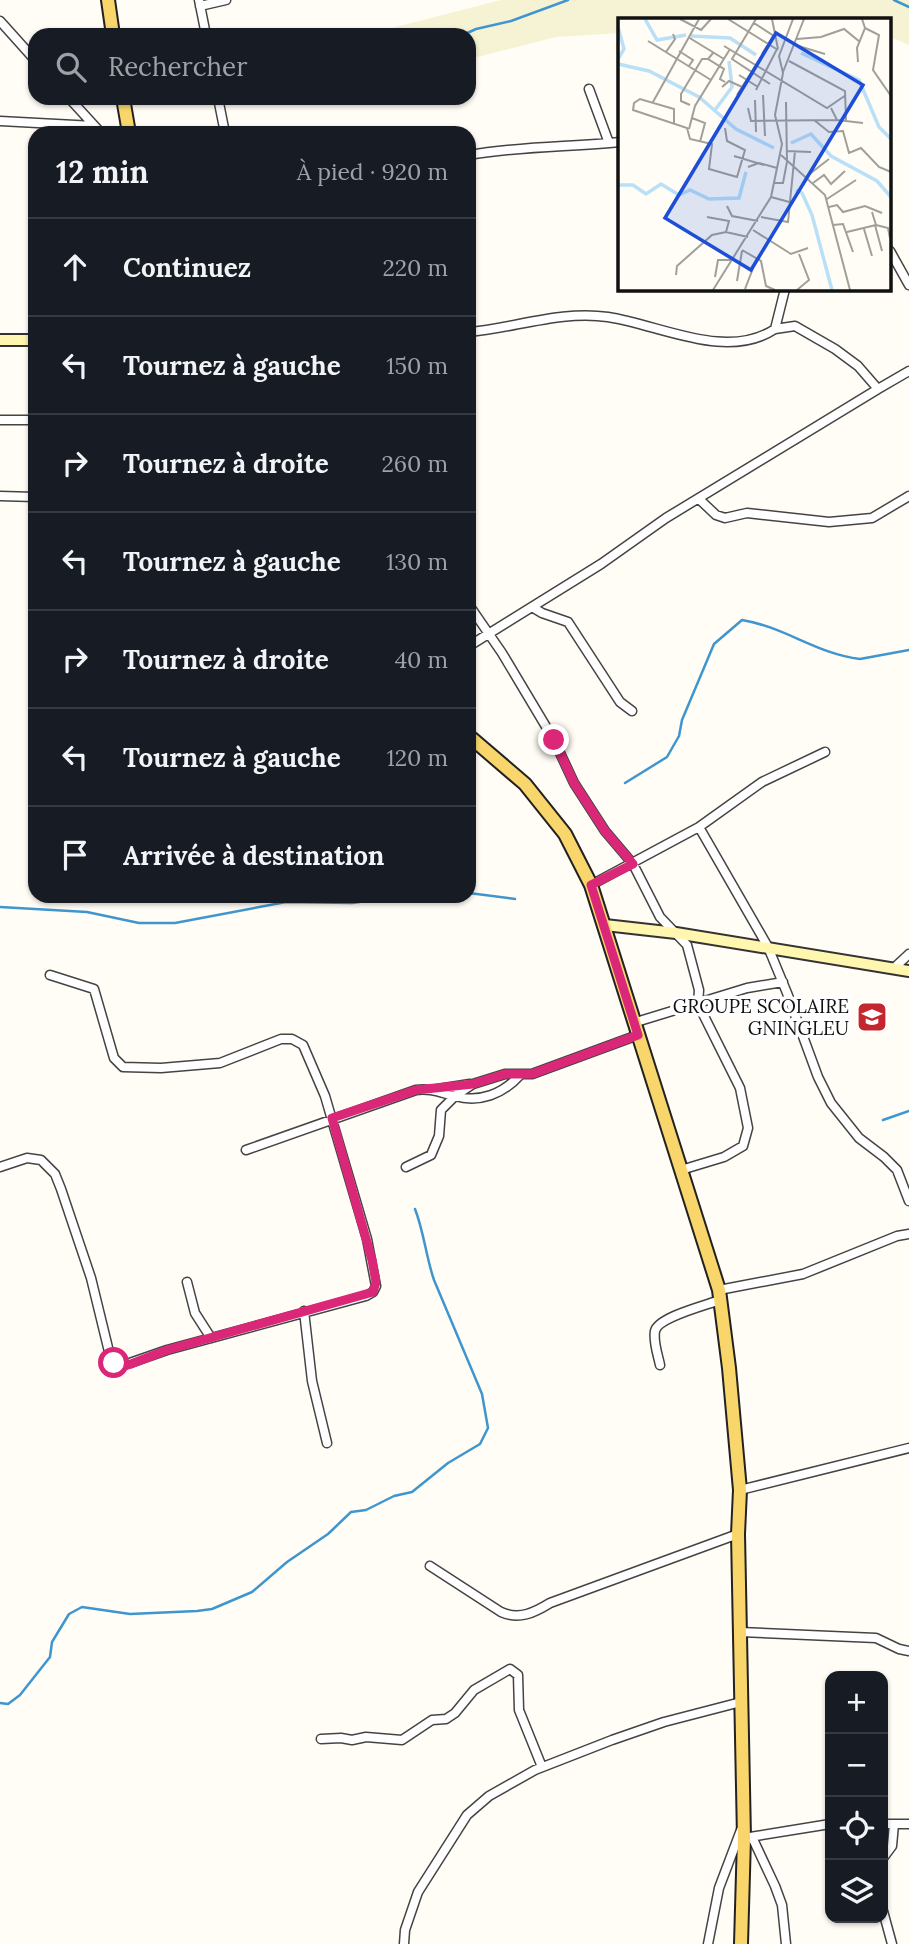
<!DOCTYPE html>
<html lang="fr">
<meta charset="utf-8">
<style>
body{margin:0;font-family:Lora,serif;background:#20242c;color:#f1f3f6}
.controls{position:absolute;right:21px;bottom:21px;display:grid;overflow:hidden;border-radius:14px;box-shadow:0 2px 5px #0004}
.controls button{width:63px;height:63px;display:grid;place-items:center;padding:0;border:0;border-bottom:2px solid #363941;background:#171b24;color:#f1f3f6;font:35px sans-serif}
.stop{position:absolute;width:21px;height:21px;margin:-16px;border:5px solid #db2777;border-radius:50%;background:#fff}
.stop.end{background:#db2777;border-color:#fff;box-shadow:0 2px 7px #0008}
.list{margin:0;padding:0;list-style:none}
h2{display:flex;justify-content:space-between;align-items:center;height:91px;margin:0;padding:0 28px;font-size:30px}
h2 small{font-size:23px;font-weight:400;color:#9ea1a6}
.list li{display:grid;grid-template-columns:46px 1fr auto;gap:21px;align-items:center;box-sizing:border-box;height:98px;padding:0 28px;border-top:2px solid #363941}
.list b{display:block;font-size:26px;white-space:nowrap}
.list em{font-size:23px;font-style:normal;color:#9ea1a6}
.icon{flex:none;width:38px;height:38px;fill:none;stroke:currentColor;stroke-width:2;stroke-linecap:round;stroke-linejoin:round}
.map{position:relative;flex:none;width:909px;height:1944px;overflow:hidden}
.search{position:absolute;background:#171b24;box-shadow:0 2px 5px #0004;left:28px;top:28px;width:448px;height:77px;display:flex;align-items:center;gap:18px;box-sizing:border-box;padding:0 24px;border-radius:21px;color:#9ea1a6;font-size:26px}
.panel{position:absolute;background:#171b24;box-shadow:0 2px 5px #0004;left:28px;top:126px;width:448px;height:777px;border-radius:21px}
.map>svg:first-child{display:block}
</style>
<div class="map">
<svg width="909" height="1944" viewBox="0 0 909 1944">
<rect width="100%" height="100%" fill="#fffdf5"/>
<path fill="#f6f3d4" d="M501,0H909V45L890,37V19H847L842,17L834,19H620V33L556,37L469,59V35H364Z"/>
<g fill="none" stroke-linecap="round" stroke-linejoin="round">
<path stroke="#3f96cf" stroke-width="2.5" d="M894,0L909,7
M463,35L476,29L511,21L568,0
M625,783L667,757L679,736L682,720L714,644L742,620C785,627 817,654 860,659L909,650
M469,893L515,899
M0,907L87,912L139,923H175L286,902L352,903L403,896
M883,1120L909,1111
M0,1703L8,1704L20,1695L50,1657L52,1642L69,1614L82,1607L130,1614L197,1611L212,1609L252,1592L287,1562L328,1534L351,1512L366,1510L394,1496L412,1492L448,1463L480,1444L488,1428L482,1394L434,1280C426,1257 424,1232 415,1209"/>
<g stroke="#444" stroke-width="11">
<path id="street" d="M199,0L206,35
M200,6L226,0
M0,21L35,60
M589,89L609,143
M69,98L101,133
M218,98L225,133
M0,121L94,126
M469,155C519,146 570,147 620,142
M890,251L909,285
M469,332C515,328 561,310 608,317C661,325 726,361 775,329L785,289
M878,389L909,371
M0,420H35
M0,496L35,497
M699,499L716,515L725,518L747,513L829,522L872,518L909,496
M469,605L502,653L554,740L574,783L605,831L633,864L660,917L687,945L699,990L698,1004L740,1088L748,1128L743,1146L724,1157L681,1170
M532,607L542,613L568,622L620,702L632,711
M469,646L601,564L666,518L878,389L858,366L835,349L795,326L775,329
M699,827L768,947L787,993L818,1077L831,1103L859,1138L884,1157L897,1170L909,1201
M591,885L699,827L762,782L825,752
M894,968L909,954
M633,1023L747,988L783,982
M438,1089L470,1084
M246,1150L416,1090C431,1088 441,1093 455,1096C480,1103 503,1094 520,1075
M0,1167L27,1158L41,1160L55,1174L61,1189L91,1278L111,1360L121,1366L167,1350L366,1296L373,1292L376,1286L367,1239L325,1096L303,1045L292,1039H281L220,1063L161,1068L123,1067L114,1058L94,989L50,975
M406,1167L431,1155L439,1136L441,1110L455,1096L473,1084L505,1074H532L638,1035
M187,1282L195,1313L211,1338
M719,1290L803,1274L897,1236L909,1234
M304,1311L312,1381L327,1443
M660,1365C658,1355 653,1342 655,1331C658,1317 707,1305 720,1300
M740,1490L909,1448
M430,1566L501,1612C519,1620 534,1613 550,1603L738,1534
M740,1632L876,1638L899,1649L909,1651
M321,1739L341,1738L352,1740L366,1737L402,1740L432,1720L446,1719L455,1713L474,1690L510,1669L518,1675L519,1710L542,1767
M883,1824H909
M750,1837L830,1824
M752,1837L775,1886L782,1905L786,1944
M883,1858L892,1846L894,1824
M883,1911L892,1944
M404,1944L405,1930L418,1892L467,1815L489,1796L535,1770L612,1740L664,1722L741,1702
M708,1944L719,1888L741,1830"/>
</g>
<g stroke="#333" stroke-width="14">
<path id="secondary" d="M0,340H35
M605,925L676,933L909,971"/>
</g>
<g stroke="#222" stroke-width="16">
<path id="primary" d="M108,0L113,35
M123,98L129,133
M469,736L525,784L565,834L591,885L719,1290L729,1368L740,1490L738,1534L744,1838L741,1944"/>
</g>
<use href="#street" stroke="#fff" stroke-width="8"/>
<use href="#secondary" stroke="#fff6b0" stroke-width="10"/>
<use href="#primary" stroke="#f9d66b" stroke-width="12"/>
</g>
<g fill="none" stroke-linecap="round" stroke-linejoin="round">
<path stroke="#db2777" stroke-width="9" d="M114,1363L121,1366L131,1364L167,1350L373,1292L376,1282L372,1260L332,1118L416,1090L473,1084L505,1074H532L638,1035L591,885L633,864L605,831L574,783L554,740"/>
</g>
<defs>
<g id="school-square" transform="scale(1.575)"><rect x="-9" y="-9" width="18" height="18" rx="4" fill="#c4262e" stroke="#fff"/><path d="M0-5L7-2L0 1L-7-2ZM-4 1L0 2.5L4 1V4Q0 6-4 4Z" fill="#fff"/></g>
</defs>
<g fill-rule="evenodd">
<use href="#school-square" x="872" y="1017"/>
</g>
<g text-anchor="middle" stroke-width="7" stroke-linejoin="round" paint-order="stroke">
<g font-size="19" fill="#111" stroke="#fff" text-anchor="end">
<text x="849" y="1013">GROUPE SCOLAIRE<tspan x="849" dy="22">GNINGLEU</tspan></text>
</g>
</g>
<g transform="translate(618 18)">
<rect width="273" height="273" fill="#fffdf5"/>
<path fill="none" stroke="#b9e0f7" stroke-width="3.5" d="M27,1L39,22L68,17M0,9L6,31L0,41M73,18L112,20L138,37M183,35L241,62L261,109L273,121M0,46L31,53L81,79L118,111L156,130M97,92L114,69L111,43M173,125L193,116L213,138L259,163L273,179M0,167H15L28,176L43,166L61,177L72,172L91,181L121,180L128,154M178,172L184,175L194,197L214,272"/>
<path fill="none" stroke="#a09f9a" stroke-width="2" d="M62,1L83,12L93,1M110,1L160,32M138,1L114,41L152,66M154,1L160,31M136,5L156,18M247,10L261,17L255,52L273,78M70,19L106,41M179,21L203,19L226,11L242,24M30,23L93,62M177,27L207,36M106,28L209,90L228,77M61,33L75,42L71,48M48,34L57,21L55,16M95,35L90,41L106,51L102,61L107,64M144,36L155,18M171,43L227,73L228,102M240,44L239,30L247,10L244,1M165,54L186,1M121,57L140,69M104,69L111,63L124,69M138,72L159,31M119,77L138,47M145,77L147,118M137,82L138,114M35,84L81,1M72,87L63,83V76L84,41H90M130,90L133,103L219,102L213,90M74,100L87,105L82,124M196,102L211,114L225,113L231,135L243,130L261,149L273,154M219,102L245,105M56,106V91L22,81L16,85L15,92L69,110L72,121L94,126L91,151L119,159L127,132L109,123L107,110M71,111L77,88L112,31M168,133L193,134M163,137L207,177L232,272M116,138L146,147M130,149L141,145L159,150M189,158L211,141M156,165H165L169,144L168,84M195,165L206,157L213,166L227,153M153,179L175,185M209,181L238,162M109,188L114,198L140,203M211,189L219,187L225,194L247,188L264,195M89,199L111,203L108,214M143,199L170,204L177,133M215,207L225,206L235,234M257,207L264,233M258,207L270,210L272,220M246,211L254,238M135,212L173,236L190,230M229,214L258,207L254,194M124,232L143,243L148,268L157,272M58,257L59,248L94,217L108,214L130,219M97,259L100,242H113M119,263L124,233M127,271L139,240M95,272L153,179L164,126L157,97L165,55L161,38L175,1M179,272L191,262L181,236"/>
<path fill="#1d4ed8" fill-opacity="0.15" stroke="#1d4ed8" stroke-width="3.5" d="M158,15L245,67L133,252L47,200Z"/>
<rect width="273" height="273" fill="none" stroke="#111" stroke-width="3.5"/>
</g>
</svg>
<div class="controls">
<button>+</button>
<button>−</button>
<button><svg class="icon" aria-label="locate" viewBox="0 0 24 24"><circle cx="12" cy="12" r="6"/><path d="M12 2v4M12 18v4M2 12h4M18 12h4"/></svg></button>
<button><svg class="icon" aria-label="layers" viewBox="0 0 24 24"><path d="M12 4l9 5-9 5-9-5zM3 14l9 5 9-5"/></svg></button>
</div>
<div class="stop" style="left:114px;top:1363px"></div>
<div class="stop end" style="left:554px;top:740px"></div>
<div class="search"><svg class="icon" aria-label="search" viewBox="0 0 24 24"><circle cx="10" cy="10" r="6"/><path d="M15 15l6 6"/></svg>Rechercher</div>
<section class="panel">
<h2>12 min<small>À pied · 920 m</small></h2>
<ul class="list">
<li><svg class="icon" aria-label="ahead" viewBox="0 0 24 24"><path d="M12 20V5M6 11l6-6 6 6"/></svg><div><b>Continuez</b></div><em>220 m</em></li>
<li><svg class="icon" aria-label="left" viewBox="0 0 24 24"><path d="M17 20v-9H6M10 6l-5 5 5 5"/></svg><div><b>Tournez à gauche</b></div><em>150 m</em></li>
<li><svg class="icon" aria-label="right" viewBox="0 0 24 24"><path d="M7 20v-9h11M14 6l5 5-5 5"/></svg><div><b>Tournez à droite</b></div><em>260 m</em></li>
<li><svg class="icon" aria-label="left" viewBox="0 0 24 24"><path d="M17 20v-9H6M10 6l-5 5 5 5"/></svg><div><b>Tournez à gauche</b></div><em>130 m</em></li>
<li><svg class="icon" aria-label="right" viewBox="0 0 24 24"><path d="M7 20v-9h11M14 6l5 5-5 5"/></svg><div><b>Tournez à droite</b></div><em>40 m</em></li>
<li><svg class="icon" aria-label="left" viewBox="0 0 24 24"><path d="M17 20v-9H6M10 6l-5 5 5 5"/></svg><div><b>Tournez à gauche</b></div><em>120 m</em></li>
<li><svg class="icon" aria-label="arrive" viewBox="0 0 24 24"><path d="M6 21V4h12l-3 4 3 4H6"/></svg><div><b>Arrivée à destination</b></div></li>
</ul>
</section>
</div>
